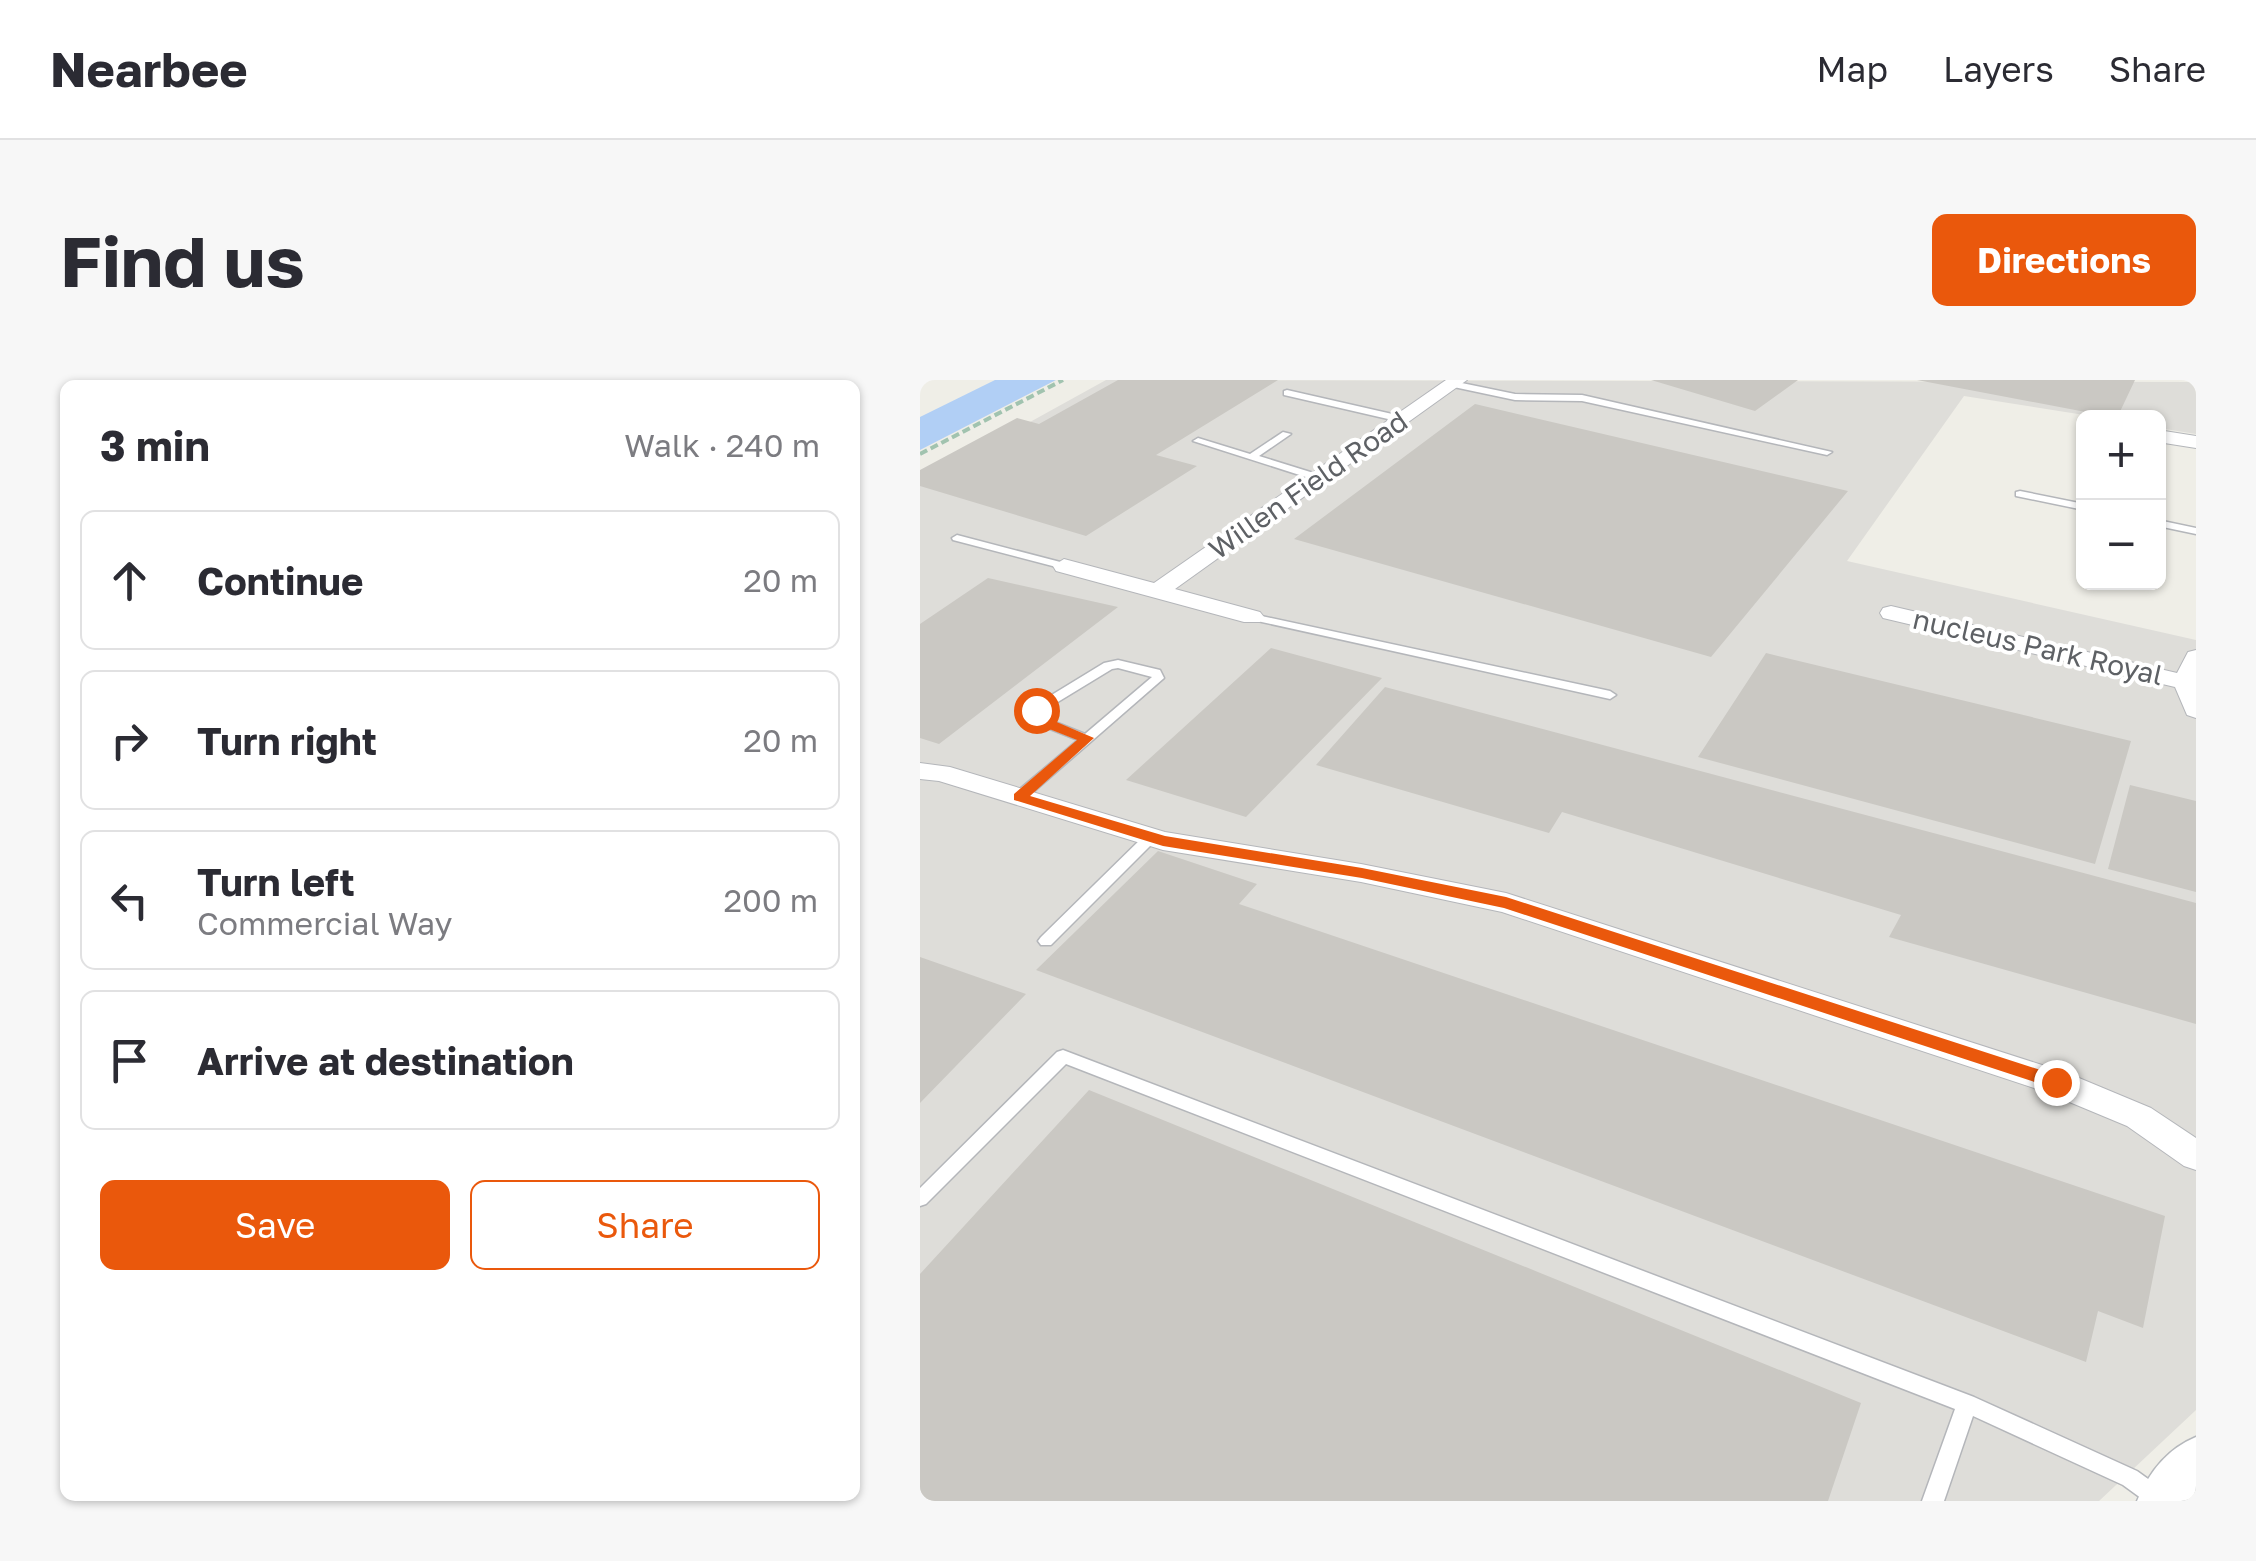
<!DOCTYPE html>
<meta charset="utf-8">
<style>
body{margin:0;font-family:"Golos Text",sans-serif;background:#f7f7f7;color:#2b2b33}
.controls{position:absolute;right:30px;top:30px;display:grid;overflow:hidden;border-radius:15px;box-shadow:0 2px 8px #0004}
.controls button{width:90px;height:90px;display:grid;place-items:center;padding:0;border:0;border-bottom:2px solid #e1e1e2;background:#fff;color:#2b2b33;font:50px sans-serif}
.stop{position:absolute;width:30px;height:30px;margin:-22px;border:8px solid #ea580c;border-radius:50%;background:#fff}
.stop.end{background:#ea580c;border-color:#fff;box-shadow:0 2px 10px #0008}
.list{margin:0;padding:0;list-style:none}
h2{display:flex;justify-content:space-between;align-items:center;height:130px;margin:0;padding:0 40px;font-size:42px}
h2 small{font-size:32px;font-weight:400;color:#7c7c81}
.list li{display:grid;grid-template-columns:65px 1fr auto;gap:30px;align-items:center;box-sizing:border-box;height:140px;margin:0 20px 20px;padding:0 20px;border:2px solid #e1e1e2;border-radius:15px}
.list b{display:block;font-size:38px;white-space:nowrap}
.list p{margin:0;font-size:32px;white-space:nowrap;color:#7c7c81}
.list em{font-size:32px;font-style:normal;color:#7c7c81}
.actions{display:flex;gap:20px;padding:30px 40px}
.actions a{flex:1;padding:22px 0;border:2px solid #ea580c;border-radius:15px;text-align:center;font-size:35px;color:#ea580c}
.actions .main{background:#ea580c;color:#fff}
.icon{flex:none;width:55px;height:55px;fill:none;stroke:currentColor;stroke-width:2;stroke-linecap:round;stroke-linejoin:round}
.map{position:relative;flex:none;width:1276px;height:1121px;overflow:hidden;border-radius:15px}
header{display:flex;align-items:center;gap:60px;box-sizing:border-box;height:140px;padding:0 50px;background:#fff;border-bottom:2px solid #e1e1e2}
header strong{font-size:48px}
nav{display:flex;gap:55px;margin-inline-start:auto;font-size:35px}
.intro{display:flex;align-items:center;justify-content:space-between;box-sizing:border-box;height:240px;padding:0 60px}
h1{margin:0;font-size:70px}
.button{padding:25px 45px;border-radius:15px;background:#ea580c;color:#fff;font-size:35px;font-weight:700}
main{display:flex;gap:60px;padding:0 60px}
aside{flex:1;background:#fff;border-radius:15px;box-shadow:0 2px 8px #0004}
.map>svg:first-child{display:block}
</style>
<header>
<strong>Nearbee</strong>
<nav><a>Map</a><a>Layers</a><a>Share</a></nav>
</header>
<div class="intro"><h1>Find us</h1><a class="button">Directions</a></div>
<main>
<aside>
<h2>3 min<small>Walk · 240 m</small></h2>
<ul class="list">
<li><svg class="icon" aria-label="ahead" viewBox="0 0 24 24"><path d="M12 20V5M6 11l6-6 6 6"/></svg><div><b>Continue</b></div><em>20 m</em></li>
<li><svg class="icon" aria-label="right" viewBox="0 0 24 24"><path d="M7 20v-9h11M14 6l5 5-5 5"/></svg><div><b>Turn right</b></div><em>20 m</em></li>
<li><svg class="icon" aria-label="left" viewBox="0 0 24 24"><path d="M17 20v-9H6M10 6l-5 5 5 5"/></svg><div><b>Turn left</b><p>Commercial Way</p></div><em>200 m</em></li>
<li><svg class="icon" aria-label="arrive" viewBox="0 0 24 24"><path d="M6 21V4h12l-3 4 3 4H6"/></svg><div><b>Arrive at destination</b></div></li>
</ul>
<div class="actions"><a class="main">Save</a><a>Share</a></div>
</aside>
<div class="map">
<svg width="1276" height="1121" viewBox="0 0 1276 1121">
<rect width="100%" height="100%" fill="#efeee7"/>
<path fill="#deddd9" d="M186,0L1276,2V54L1239,48L1238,38L1177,37L1044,16L927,181L1276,260V1030L1179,1121H0V103Z"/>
<path fill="#b1cff5" d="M75,0H136L0,70V37Z"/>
<path fill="#cac8c3" d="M198,0H358L236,75L277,86L166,156L0,106V90L97,38L119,44Z
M731,0H878L835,31Z
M997,0H1215L1197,38Z
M555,24L928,111L791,277L374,159Z
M68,198L198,227L19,364L0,358V244Z
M351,268L462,298L326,437L206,400Z
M846,273L1211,361L1175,484L778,377Z
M465,307L1276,523V644L969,557L981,535L642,432L629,453L396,385Z
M1210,405L1276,421V512L1188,489Z
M238,471L337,504L319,524L1245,836L1223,948L1178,931L1166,982L116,590Z
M0,577L106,614L0,723Z
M169,710L941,1023L908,1121H0V894Z"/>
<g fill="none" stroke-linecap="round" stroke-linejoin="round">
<g stroke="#b4b6ba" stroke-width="3">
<path id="lane" d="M532,1L595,14L662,15L912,72L907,75L662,21L595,20L529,6L528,4Z
M367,10L481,36L486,39L481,42L364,15V11Z
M363,52L371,54L339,76L400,95V99H392L273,61L278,58L330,74Z
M1100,111L1164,124V130L1096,116V112Z
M1238,140L1276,148V154L1238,146Z
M37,155L148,184L149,186L144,189L33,160L32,158Z
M332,234L690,311L696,315L690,319L328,239V235Z
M198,280L240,290L244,298L104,420H94L92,417L94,414L158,360L115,343L110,330L112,327L184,283ZM198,288L232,297L165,354L125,338L123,331L192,289Z
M231,453L238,457L236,460L131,565H121L118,561L121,557L226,454Z
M143,670L1054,1017L1217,1091L1249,1114L1253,1121H1225L1203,1105L1053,1036L1024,1121H1002L1035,1029L146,684L6,824L0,826V808L137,672Z"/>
</g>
<g stroke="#b4b6ba" stroke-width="2">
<path id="street" d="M526,0H547L255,209L340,232L344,237L340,242H324L136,191L133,186L144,179L234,203Z
M1238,50L1276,56V68L1238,62Z
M971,226L1257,293L1268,272L1276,270V338L1267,335L1255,307L963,238L960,233L963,228Z
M0,383L30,387L245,452L441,484L586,513L1147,693L1231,728L1276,758V790L1264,786L1207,746L1123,711L582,532L441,502L243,470L19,401L0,399Z"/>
</g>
<g stroke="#b5b8bc" stroke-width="3">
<path id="secondary" d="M1276,1057V1121H1217C1229,1092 1247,1069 1276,1057Z"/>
</g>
<path stroke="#a1c3af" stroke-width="4" stroke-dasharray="8 4" stroke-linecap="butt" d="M0,74L143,0"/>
<use href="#lane" fill="#fff" fill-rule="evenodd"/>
<use href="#street" fill="#fff" fill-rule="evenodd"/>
<use href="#secondary" fill="#fff" fill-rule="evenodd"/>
</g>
<path fill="#ea580c" d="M116,326L125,337L174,358L110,416L245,456L442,488L586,517L1142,697L1144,702L1136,709L584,528L442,498L243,466L94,420V414L157,360L114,343L109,330Z"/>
<g text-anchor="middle" stroke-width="8" stroke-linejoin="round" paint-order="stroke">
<g font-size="28" fill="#5e6165" stroke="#fff">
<text transform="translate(388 105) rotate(-35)" y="10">Willen Field Road</text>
<text transform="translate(1118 267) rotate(13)" y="10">nucleus Park Royal</text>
</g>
</g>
</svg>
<div class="controls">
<button>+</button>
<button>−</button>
</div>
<div class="stop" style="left:116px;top:330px"></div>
<div class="stop end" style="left:1136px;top:702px"></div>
</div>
</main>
